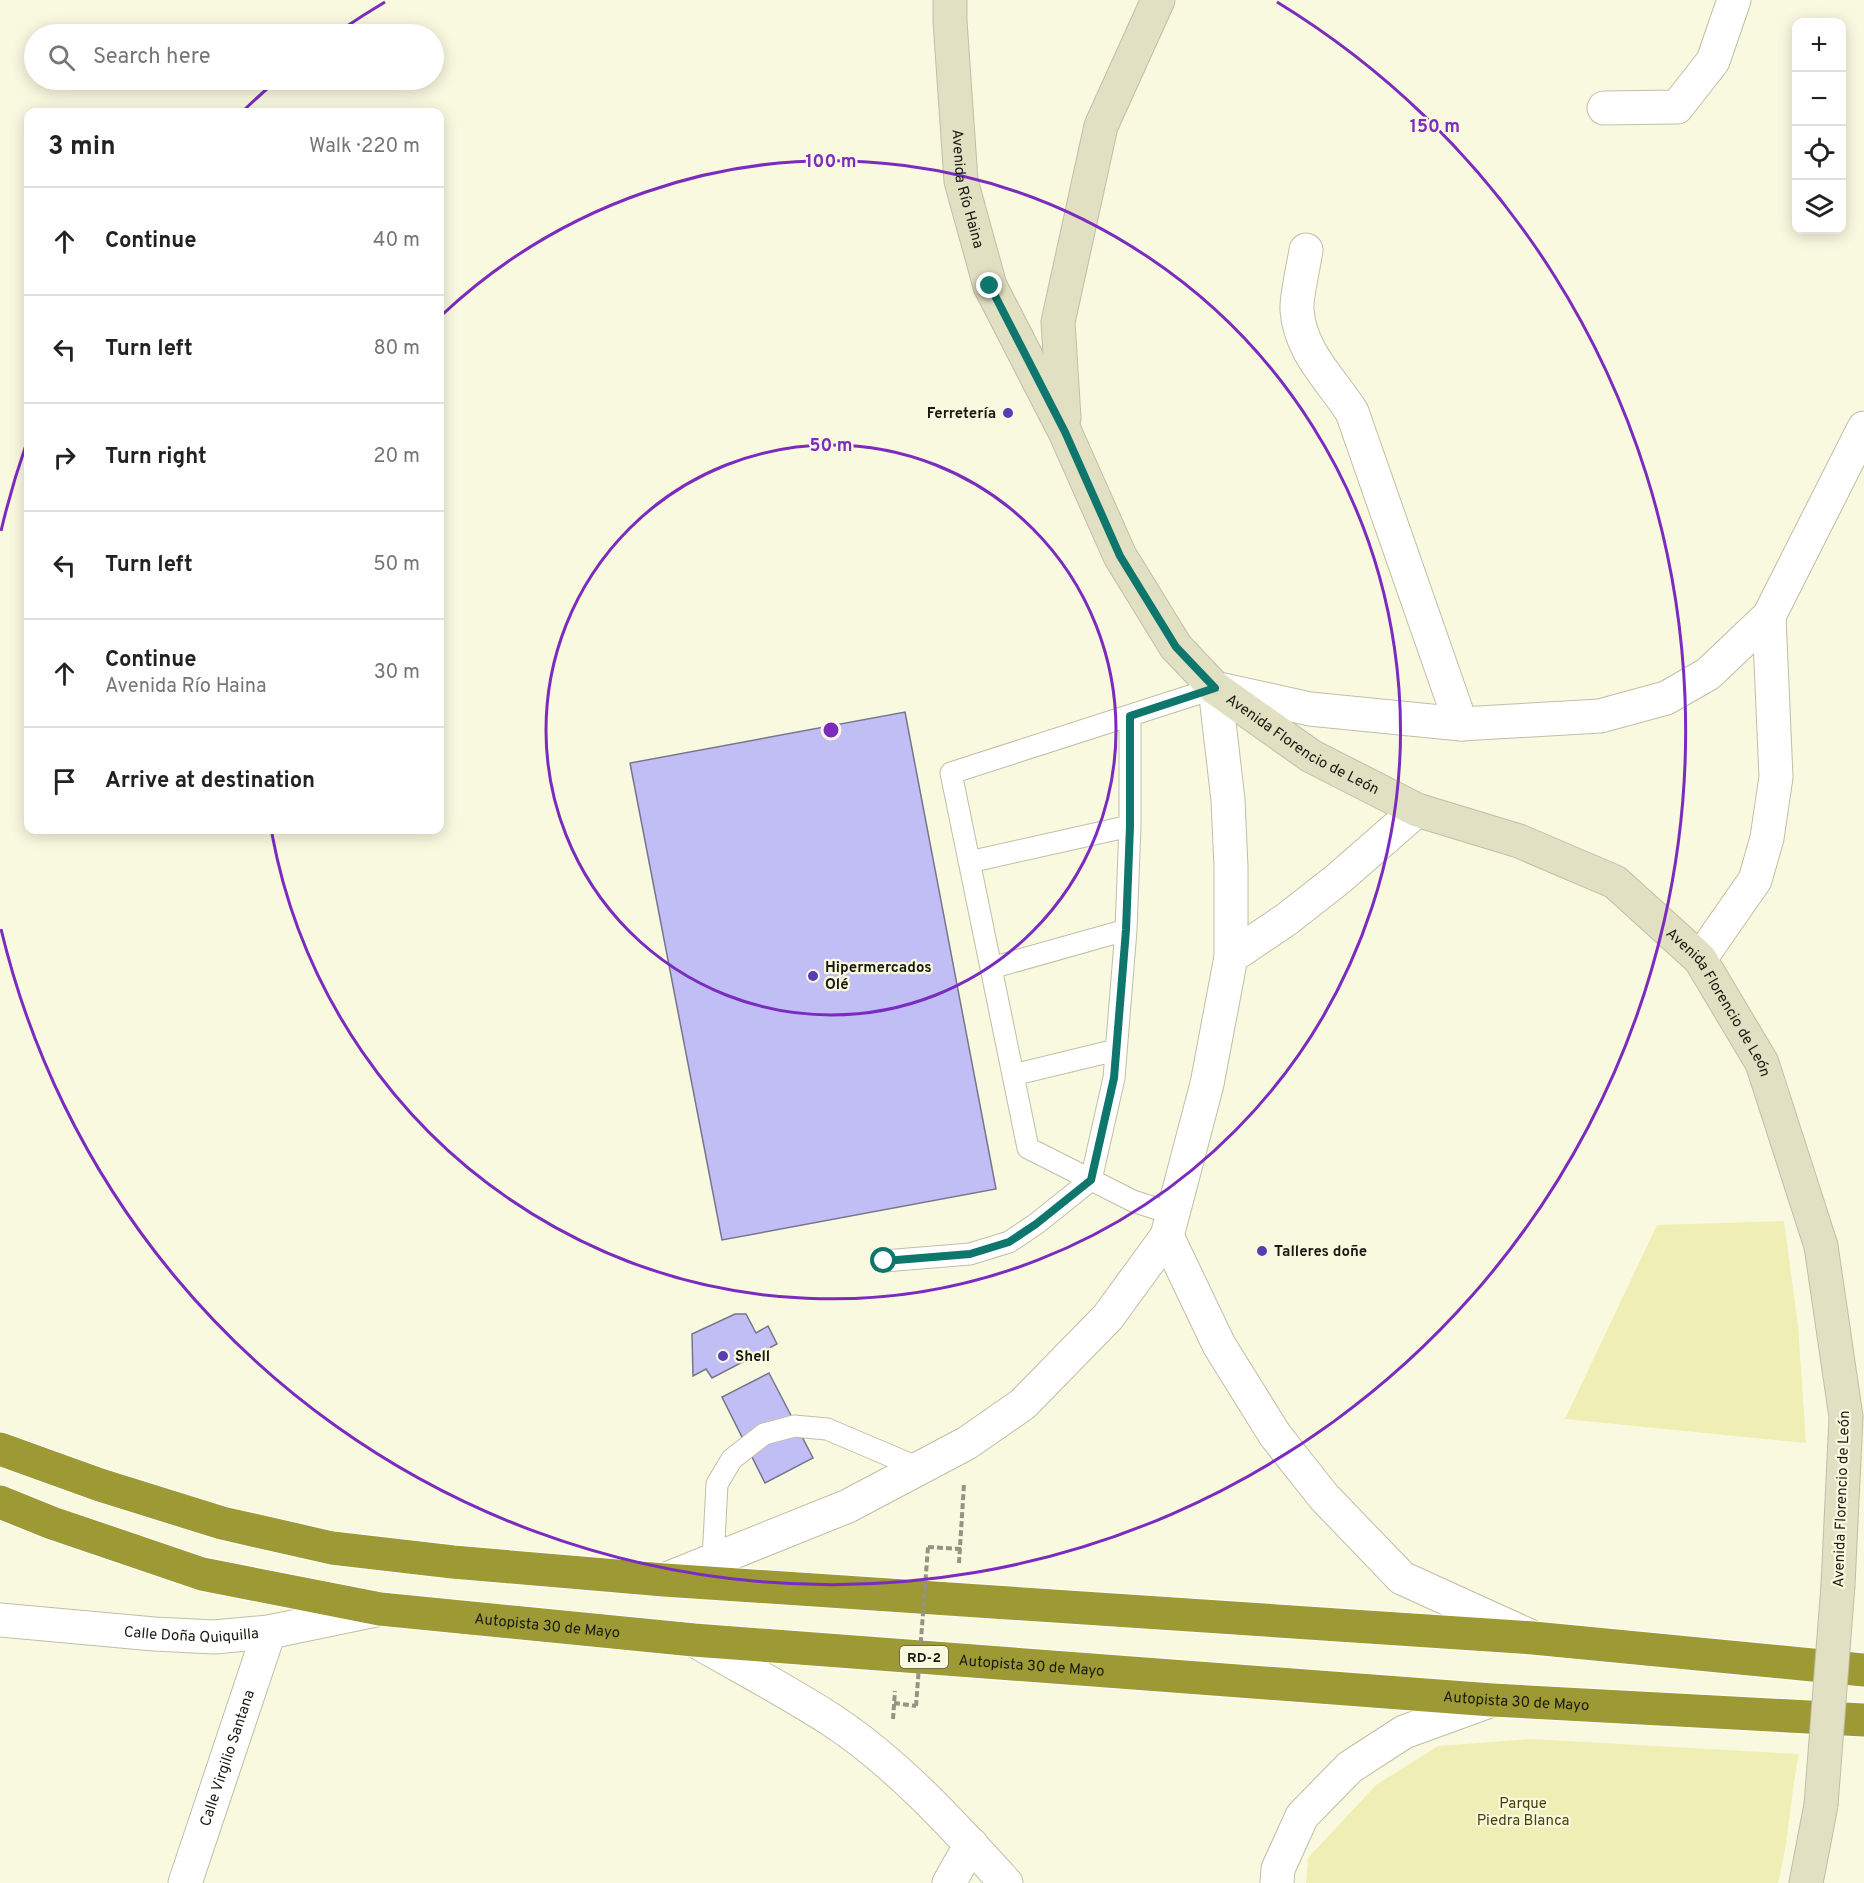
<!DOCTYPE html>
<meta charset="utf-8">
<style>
body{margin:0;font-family:Overpass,sans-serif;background:#f6f6f6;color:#222}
.controls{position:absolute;right:18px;top:18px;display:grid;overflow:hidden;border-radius:12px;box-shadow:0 3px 15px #0003}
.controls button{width:54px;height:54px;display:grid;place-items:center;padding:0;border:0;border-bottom:2px solid #e0e0e0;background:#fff;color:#222;font:30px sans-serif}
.stop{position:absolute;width:18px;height:18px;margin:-14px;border:4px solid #0f766e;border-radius:50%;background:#fff}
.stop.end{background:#0f766e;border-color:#fff;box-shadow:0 2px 6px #0008}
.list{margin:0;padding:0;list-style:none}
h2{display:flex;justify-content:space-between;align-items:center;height:78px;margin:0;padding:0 24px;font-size:26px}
h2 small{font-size:20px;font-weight:400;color:#767676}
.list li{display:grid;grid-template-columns:39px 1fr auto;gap:18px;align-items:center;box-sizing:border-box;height:108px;padding:0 24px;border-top:2px solid #e0e0e0}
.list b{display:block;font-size:22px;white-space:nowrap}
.list p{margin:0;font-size:20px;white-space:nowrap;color:#767676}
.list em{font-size:20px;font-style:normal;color:#767676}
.icon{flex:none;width:33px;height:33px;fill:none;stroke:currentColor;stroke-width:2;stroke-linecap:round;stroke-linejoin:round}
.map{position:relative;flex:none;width:1864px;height:1883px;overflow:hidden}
.search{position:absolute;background:#fff;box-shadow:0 3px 15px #0003;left:24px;top:24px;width:420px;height:66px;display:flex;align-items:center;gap:15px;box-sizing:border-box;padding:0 21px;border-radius:33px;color:#767676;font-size:22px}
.panel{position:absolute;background:#fff;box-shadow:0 3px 15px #0003;left:24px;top:108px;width:420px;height:726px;border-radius:12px}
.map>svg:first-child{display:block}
</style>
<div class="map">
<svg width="1864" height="1883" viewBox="0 0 1864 1883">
<rect width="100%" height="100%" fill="#f9f9e0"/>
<path fill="#efeeb4" d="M1784,1221L1798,1326L1806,1443L1565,1419L1657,1225Z
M1531,1739L1799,1754C1790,1797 1789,1841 1778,1883H1306L1308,1858L1376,1785L1438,1746Z"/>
<path fill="#c1bdf5" stroke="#77758b" stroke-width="1.5" d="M905,712L996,1189L722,1240L630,763Z
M735,1314H746L756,1333L768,1326L777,1344L712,1378L706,1369L693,1376L692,1334Z
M769,1373L813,1458L765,1483L722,1397Z"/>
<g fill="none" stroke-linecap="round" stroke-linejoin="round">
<g stroke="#bfbfa7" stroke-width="23">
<path id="lane" d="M969,862L1130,826
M991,968L1126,930
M1013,1075L1116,1050
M1173,1214L1133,1201L1028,1148L951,773L1215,688
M884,1261L970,1254L1009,1242L1036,1224L1091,1180L1114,1078L1126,930L1130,826V716
M713,1560L717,1484L732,1459L764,1434L794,1426L827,1429L919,1468"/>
</g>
<g stroke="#bfbfa7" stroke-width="35">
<g id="street">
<path d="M1604,108L1677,107L1713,61L1734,0"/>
<path d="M1306,250C1304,265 1296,296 1297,310C1300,352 1331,379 1352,412L1461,724"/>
<path d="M1231,957L1287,919L1338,879L1417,810"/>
<path d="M1700,959L1755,880L1767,838L1776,777L1769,616"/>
<path d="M1167,1236L1219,1345L1275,1435L1324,1497L1402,1578L1532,1637"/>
<path d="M664,1580L848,1506L967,1443L1023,1404L1108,1317L1167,1236L1207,1084L1231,957V867L1228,800L1215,688L1310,709L1461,724L1600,716L1666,698L1708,674L1769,616L1864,428"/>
<path id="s1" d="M0,1620L154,1634L214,1637L269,1632L380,1609"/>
<path d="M694,1640C740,1667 789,1692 833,1721C898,1764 954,1826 1006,1883"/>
<path id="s2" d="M185,1883L269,1632"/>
<path d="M949,1883L971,1844"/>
<path d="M1277,1883L1278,1869L1302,1816L1350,1767L1404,1732L1492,1700"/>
</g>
</g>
<g stroke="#bfbfa7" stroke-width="35">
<g id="secondary">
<path id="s3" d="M950,0V21L961,181L990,286L1065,432L1120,556L1176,647L1215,688L1311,756L1417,810L1519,841L1615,882L1700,959L1762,1063L1821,1246L1846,1417L1838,1585"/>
<path d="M1064,418L1058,322L1101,126L1158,0"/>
<path d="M1806,1883L1821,1805"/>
</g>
</g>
<g stroke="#fff" stroke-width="35">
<g id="highway">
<path d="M0,1449L100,1485L222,1523L332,1548L453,1562L664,1580L1533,1638L1864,1670"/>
<path id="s4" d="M0,1502L52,1523L202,1574L380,1609L694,1640L1492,1700L1864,1720"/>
</g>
</g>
<path stroke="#949483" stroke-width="4" stroke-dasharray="6 3" stroke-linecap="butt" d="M928,1547L961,1549
M959,1563L964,1484
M894,1703L916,1706
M893,1719L895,1691"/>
<use href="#lane" stroke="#fff" stroke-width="21"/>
<use href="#street" stroke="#fff" stroke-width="33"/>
<use href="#secondary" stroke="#e2e0c2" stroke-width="33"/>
<use href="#highway" stroke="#9d9934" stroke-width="33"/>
<g stroke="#bfbfa7" stroke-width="35" stroke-linecap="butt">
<path id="secondary-bridge" d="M1821,1805L1838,1585"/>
</g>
<path stroke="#949483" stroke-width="4" stroke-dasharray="6 3" stroke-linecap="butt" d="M916,1706L928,1547"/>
<use href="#secondary-bridge" stroke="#e2e0c2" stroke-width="33"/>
</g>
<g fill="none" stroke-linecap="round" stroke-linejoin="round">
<path stroke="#0f766e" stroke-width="8" d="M884,1261L970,1254L1009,1242L1036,1224L1091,1180L1114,1078L1126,930L1130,826V716L1215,688L1176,647L1120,556L1065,432L990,286"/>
</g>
<g fill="none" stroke="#7b2cbf" stroke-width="3">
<circle cx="831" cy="730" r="285"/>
<path d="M443 314A569 569 0 1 1 272 834"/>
<path d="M1 531A854 854 0 0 1 26 445M243 111A854 854 0 0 1 276 81M341 30A854 854 0 0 1 385 2M1277 2A854 854 0 1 1 1 929"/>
</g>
<g fill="#583cb4" stroke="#f9f9e0" stroke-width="2">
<circle cx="1008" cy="413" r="6"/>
<circle cx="813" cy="976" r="6"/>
<circle cx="1262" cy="1251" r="6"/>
<circle cx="723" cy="1356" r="6"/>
</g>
<g text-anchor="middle" stroke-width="4.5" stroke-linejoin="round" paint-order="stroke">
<rect fill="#f9f9e0" stroke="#5c5c4f" stroke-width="1.5" x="900" y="1646" width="48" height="22" rx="4.5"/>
<g font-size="14" font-weight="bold" fill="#191911">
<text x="924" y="1662">RD-2</text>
</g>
<g font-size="15" fill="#191911" stroke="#f9f9e0">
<text dy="5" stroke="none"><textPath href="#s3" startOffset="190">Avenida Río Haina</textPath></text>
<text dy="5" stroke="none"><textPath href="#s3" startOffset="858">Avenida Florencio de León</textPath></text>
<text dy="5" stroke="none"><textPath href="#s3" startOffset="1362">Avenida Florencio de León</textPath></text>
<text transform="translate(1841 1499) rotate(-88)" y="5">Avenida Florencio de León</text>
<text dy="5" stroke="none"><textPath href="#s4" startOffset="564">Autopista 30 de Mayo</textPath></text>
<text dy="5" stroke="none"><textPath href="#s1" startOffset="192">Calle Doña Quiquilla</textPath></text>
<text dy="5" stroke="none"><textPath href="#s4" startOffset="1050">Autopista 30 de Mayo</textPath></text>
<text dy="5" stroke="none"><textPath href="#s4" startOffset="1536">Autopista 30 de Mayo</textPath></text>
<text dy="5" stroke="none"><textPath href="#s2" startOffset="132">Calle Virgilio Santana</textPath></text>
</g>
<g font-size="15" font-weight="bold" fill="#191911" stroke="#f9f9e0" text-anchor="start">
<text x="996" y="418" text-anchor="end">Ferretería</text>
<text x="825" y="972">Hipermercados<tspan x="825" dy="17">Olé</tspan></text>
<text x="1274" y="1256">Talleres doñe</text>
<text x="735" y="1361">Shell</text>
</g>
<g font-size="15" fill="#464307" stroke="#f9f9e0">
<text x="1523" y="1808">Parque<tspan x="1523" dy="17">Piedra Blanca</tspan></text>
</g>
</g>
<circle cx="831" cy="730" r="9" fill="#7b2cbf" stroke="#f9f9e0" stroke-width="3"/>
<g font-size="18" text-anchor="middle" font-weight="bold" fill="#7b2cbf" stroke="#f9f9e0" stroke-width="4.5" stroke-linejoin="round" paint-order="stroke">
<text x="1435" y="132">150 m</text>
<text x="831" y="167">100 m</text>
<text x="831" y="451">50 m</text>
</g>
</svg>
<div class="controls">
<button>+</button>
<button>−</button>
<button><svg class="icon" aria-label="locate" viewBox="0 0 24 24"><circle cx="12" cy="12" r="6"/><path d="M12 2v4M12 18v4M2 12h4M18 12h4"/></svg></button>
<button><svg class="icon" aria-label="layers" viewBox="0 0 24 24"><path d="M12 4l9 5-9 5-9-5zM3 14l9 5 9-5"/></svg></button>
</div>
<div class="stop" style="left:884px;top:1261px"></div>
<div class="stop end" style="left:990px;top:286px"></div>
<div class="search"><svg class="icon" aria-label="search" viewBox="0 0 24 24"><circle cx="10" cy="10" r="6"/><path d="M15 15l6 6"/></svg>Search here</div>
<section class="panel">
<h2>3 min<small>Walk · 220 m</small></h2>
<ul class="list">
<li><svg class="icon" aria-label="ahead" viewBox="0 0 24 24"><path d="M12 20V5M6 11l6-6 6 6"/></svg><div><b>Continue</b></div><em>40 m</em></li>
<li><svg class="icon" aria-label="left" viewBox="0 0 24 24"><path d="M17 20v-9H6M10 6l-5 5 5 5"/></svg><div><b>Turn left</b></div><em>80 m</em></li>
<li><svg class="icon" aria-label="right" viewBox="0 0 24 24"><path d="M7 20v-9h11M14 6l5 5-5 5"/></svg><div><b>Turn right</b></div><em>20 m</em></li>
<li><svg class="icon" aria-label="left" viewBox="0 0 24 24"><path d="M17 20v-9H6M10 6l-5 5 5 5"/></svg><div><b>Turn left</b></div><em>50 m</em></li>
<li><svg class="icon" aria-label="ahead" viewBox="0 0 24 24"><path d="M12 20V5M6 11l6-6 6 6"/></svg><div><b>Continue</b><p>Avenida Río Haina</p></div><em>30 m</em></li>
<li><svg class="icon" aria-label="arrive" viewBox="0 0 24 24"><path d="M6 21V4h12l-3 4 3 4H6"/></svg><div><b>Arrive at destination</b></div></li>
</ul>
</section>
</div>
